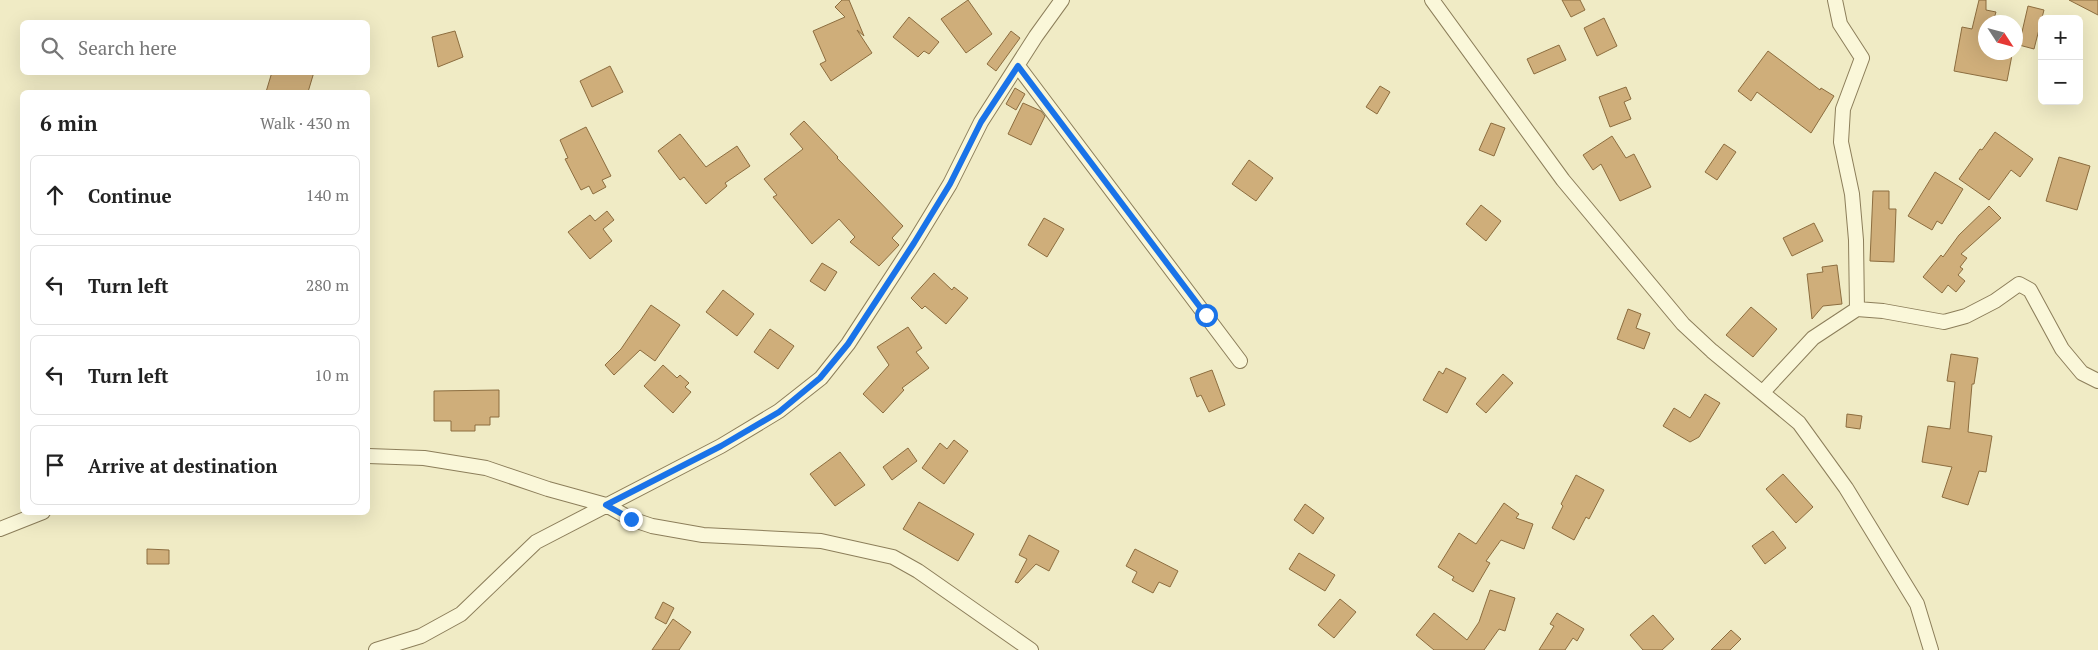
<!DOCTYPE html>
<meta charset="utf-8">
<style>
body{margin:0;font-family:"PT Serif",serif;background:#f6f6f6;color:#222}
.controls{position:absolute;right:15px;top:15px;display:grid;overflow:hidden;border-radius:8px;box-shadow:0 5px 20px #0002}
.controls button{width:45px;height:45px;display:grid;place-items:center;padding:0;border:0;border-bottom:1px solid #e0e0e0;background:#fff;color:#222;font:25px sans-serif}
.compass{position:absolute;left:1978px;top:15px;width:45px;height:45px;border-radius:50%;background:#fff;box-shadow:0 5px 20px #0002;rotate:126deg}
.stop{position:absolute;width:15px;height:15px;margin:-11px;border:4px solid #1a73e8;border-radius:50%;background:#fff}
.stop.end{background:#1a73e8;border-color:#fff;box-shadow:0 1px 5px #0008}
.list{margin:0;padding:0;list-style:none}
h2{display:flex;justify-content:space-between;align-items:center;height:65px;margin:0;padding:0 20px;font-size:21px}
h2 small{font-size:16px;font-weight:400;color:#767676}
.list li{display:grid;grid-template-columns:32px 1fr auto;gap:15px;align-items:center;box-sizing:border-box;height:80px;margin:0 10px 10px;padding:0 10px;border:1px solid #e0e0e0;border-radius:8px}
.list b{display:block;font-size:19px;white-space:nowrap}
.list em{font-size:16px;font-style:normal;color:#767676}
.icon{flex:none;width:28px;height:28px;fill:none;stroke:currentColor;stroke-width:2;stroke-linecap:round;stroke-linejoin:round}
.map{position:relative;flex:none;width:2098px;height:650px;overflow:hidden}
.search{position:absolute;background:#fff;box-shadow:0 5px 20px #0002;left:20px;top:20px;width:350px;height:55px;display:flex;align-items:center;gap:12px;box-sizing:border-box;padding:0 18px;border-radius:8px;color:#767676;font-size:19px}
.panel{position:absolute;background:#fff;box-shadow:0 5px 20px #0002;left:20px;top:90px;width:350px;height:425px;border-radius:8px}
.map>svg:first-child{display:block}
</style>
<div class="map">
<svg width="2098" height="650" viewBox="0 0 2098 650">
<rect width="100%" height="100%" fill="#f0ebc5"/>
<path fill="#cfae7a" stroke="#8c6d3f" d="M842,0H849L864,36L857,30L872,53L831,81L820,64L826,61L813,31L845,17L835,7Z
M968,0L992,34L966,53L941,19Z
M1562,0H1580L1585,10L1571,17Z
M1979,0H1986V10L1996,12L1993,22H1986V52L2012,55L2007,81L1954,71L1962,27L1972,29Z
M2069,0H2098V15Z
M2028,6L2044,10L2034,49L2019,45Z
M909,17L939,42L929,54L924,51L918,57L893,37Z
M1604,18L1617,46L1597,56L1584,28Z
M455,31L463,57L438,67L432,37Z
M1011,31L1020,38L996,71L987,64Z
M1559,45L1566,60L1534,74L1527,59Z
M1768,51L1820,90L1821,88L1834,96L1811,133L1757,92L1751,101L1738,91Z
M610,66L623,92L592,107L580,81Z
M272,72H314L308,92H266Z
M1380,86L1390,92L1377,114L1366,107Z
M1626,87L1631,99L1624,102L1631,119L1610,127L1599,97Z
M1015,88L1025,94L1016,110L1006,104Z
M1023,103L1041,111L1045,116L1031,145L1008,134Z
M804,121L838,157L837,158L903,226L892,238L899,245L879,266L850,242L855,237L839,219L812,244L773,197L777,195L764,179L803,149L790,134Z
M1491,123L1505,128L1494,156L1479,150Z
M586,127L611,176L602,180L606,187L593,194L589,186L581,190L565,159L568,158L560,140Z
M1995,132L2033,159L2020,177L2011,170L1989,200L1959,179L1980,149L1982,150Z
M680,134L706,167L737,146L750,166L725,183L727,186L706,204L684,177L680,180L658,151Z
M1612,136L1626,158L1634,154L1651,187L1620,201L1601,164L1593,170L1583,155Z
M1724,144L1736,152L1717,180L1705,172Z
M2059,157L2090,166L2077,210L2046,201Z
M1249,160L1273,178L1256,201L1232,184Z
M1935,172L1963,189L1942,224L1937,221L1932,230L1908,216Z
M1873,191H1889V209H1896L1894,262L1870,261Z
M1481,205L1501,221L1486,241L1466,224Z
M1989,206L2001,218L1961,254L1967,258L1960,267L1963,269L1958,275L1965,281L1956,292L1948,285L1942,293L1923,277L1941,255L1943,257L1959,235Z
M607,211L614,220L603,229L612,241L590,259L568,232L590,215L595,221Z
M1044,218L1064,229L1047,257L1028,245Z
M1814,223L1823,241L1792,256L1783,238Z
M822,263L837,272L825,291L810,281Z
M1837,265L1842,304L1823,306L1812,319L1807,274L1823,272L1822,267Z
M934,273L952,290L954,287L968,298L946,324L925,306L922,309L911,298Z
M723,290L754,314L737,336L706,312Z
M651,305L680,325L655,361L640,350L614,375L605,365L621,349Z
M1751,307L1777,329L1753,357L1726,335Z
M1628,309L1641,314L1636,328L1650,333L1644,349L1617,339Z
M908,327L922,348L916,352L929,368L902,388L904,390L883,413L863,394L889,365L877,347Z
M770,329L794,346L778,369L754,352Z
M1951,354L1978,358L1974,384H1972L1968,432L1992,436L1986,472L1979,471L1968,505L1942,497L1952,467L1922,462L1928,426L1950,429L1955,382L1947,381Z
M663,365L677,378L680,375L689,383L685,387L691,392L673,413L644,386Z
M1446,368L1466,378L1447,413L1423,400L1439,371L1443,374Z
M1212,370L1225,405L1209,412L1201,395L1197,397L1190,378Z
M1503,374L1513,383L1486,413L1476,404Z
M499,390V417H490V425H475V431H451V421H434V391Z
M1705,394L1720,403L1699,437L1690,442L1663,426L1674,408L1690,418Z
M1847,414L1862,416L1860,429L1846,427Z
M954,440L968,451L944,484L922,468L940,443L947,449Z
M908,448L917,461L892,480L883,467Z
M840,452L865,485L835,506L810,474Z
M1783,474L1813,507L1796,523L1766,489Z
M1576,475L1604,490L1589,519L1586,517L1574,540L1552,528L1563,506L1561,504Z
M919,502L974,534L958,561L903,529Z
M1504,503L1519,514L1516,518L1533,524L1524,549L1501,540L1486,561L1490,563L1473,592L1452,580L1454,577L1438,567L1459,533L1476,544Z
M1305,504L1324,518L1313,534L1294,520Z
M1773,531L1786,548L1765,564L1752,546Z
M1029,535L1059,551L1049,571L1036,564L1018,583L1015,582L1027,559L1019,555Z
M147,549L169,550V564H147Z
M1135,549L1178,571L1170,587L1159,582L1153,593L1132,582L1137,572L1126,566Z
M1299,553L1335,575L1325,591L1289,569Z
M1490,590L1515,598L1505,631L1499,629L1484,650H1434L1416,635L1434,613L1467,640L1479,622Z
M1340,599L1356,612L1334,638L1318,625Z
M663,602L674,608L666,624L655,618Z
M1557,613L1584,629L1577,641L1573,638L1565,650H1539L1554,626L1550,624Z
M1653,615L1674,639L1662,650H1643L1630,635Z
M673,619L691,632L679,650H652Z
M1731,630L1741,639L1730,650H1711Z"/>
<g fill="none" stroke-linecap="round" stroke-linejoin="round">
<g stroke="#8c7e5a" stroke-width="16">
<path id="street" d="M1432,0L1563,180L1683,324L1712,351L1799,423L1846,488L1917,604L1931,650
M1018,66L1240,361
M1857,309L1883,311L1944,322L1966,316L1995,301L2019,284L2030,290L2062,349L2082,373L2098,381
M1763,392L1813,338L1857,309L1856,240L1852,194L1841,142L1843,109L1862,58L1840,24L1835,0
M368,456L424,458L486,468L548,489L606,505L631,519L652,526L703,535L821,541L893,557L918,571L1031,650
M0,529L43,512
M376,650L421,636L461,614L536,542L721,446L779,411L821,378L848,344L914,243L950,184L981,122L1036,36L1062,0"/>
</g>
<use href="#street" stroke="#faf7d9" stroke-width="14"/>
</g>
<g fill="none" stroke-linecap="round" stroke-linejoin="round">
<path stroke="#1a73e8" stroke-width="6" d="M631,519L606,505L721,446L779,412L820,378L848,344L914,243L950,184L981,122L1018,66L1206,315"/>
</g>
</svg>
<div class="controls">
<button>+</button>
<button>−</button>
</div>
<svg class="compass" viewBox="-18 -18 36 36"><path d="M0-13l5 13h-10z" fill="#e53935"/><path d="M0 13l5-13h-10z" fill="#767676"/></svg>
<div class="stop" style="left:1206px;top:315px"></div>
<div class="stop end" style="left:631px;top:519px"></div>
<div class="search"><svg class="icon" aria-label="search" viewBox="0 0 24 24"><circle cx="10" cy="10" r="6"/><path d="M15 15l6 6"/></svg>Search here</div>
<section class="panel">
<h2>6 min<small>Walk · 430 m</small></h2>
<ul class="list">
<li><svg class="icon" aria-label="ahead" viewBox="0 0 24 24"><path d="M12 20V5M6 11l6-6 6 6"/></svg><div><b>Continue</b></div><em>140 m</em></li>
<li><svg class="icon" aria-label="left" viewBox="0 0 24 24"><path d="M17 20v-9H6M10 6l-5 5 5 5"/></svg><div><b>Turn left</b></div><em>280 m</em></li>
<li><svg class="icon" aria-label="left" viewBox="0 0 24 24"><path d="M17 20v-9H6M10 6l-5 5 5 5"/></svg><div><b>Turn left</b></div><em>10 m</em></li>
<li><svg class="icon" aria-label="arrive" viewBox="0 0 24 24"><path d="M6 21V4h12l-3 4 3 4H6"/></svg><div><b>Arrive at destination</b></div></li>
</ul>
</section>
</div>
